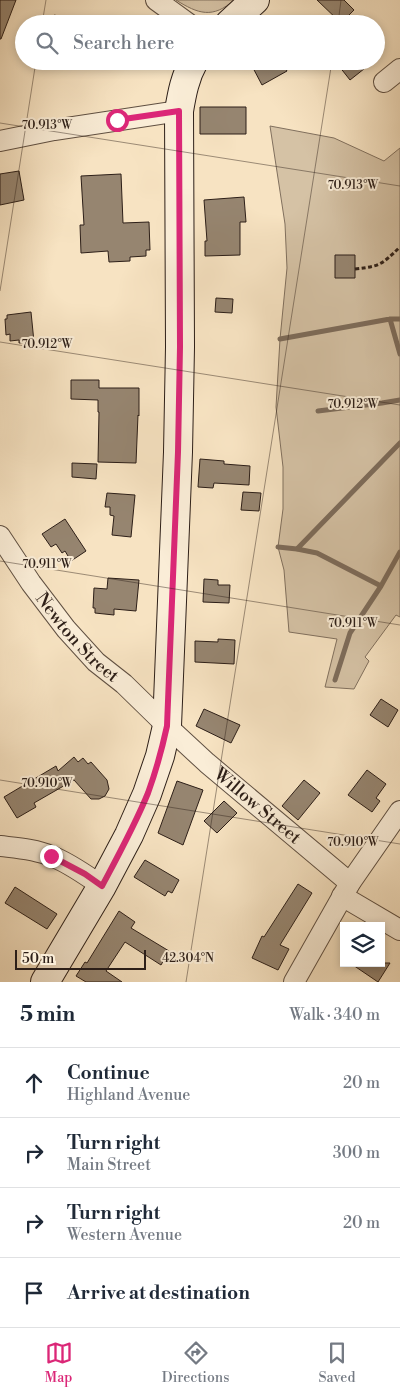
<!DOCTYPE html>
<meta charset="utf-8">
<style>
body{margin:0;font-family:"Libre Bodoni",serif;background:#f6f6f7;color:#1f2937}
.controls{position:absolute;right:15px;bottom:15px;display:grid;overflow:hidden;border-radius:0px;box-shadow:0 2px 8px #0003}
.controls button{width:45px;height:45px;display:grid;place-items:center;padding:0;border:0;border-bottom:1px solid #e0e1e3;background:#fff;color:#1f2937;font:25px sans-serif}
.scale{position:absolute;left:15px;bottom:12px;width:131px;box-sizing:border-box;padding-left:5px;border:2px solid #2d1f18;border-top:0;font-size:14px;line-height:18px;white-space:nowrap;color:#2d1f18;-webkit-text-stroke:4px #faedd7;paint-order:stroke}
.stop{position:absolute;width:15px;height:15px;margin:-11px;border:4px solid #db2777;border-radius:50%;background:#fff}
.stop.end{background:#db2777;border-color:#fff;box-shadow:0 1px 5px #0008}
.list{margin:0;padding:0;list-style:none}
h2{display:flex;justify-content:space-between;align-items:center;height:65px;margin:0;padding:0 20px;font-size:21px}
h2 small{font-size:16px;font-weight:400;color:#747a83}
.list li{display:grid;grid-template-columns:32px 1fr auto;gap:15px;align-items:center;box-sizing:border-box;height:70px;padding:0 20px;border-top:1px solid #e0e1e3}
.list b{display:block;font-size:19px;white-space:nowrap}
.list p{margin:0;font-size:16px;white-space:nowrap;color:#747a83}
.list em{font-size:16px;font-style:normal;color:#747a83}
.icon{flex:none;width:28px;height:28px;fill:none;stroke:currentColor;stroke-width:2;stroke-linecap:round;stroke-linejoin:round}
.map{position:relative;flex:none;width:400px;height:982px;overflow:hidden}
.search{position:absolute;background:#fff;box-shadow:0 2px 8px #0003;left:15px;right:15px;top:15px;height:55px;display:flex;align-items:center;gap:12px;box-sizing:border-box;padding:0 18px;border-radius:28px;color:#747a83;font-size:19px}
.sheet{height:345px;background:#fff}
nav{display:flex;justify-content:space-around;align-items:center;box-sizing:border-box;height:70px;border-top:1px solid #e0e1e3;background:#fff;font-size:14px;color:#747a83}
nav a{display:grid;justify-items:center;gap:2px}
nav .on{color:#db2777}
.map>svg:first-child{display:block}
</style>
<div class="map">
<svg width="400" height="982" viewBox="0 0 400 982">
<rect width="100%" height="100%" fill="#f7e3c2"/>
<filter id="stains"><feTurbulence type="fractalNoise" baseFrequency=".004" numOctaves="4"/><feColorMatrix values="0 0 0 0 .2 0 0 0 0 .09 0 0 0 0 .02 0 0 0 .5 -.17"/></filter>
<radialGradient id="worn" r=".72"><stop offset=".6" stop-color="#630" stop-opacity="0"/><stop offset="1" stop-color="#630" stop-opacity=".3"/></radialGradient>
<path fill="#d5c2a5" stroke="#81705e" d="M176,0H234C213,19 198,14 176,0Z
M270,126L334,138L384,161L400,148V617L396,615L365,657L369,661L354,689L325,687L337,639L289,632L284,570L278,547L283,509V467L276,407L280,339L287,268L285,224Z"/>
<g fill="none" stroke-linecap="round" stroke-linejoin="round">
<path stroke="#7d6c5b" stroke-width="5" d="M390,319L400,354
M280,339L390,319H400
M318,411L382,403L400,400
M278,547L297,549L317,553L381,586
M297,549L400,443
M335,680L350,633L381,586L400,552"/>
</g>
<path fill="#968570" stroke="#2d1f18" d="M0,0H16L1,39H0Z
M317,0H344L354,10L341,23Z
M260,61H281L287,71L262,85L252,66Z
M335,61H374L350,80Z
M200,107H246V134H200Z
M19,171L24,200L0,205V174Z
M121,174L123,223L149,222L150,250H146V256L130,257V261L109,262L108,251L81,253L80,225H84L81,176Z
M244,197L246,222H240V255L205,256V241H207L204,200Z
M335,255H355V278H335Z
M216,298L233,299L232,313L215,312Z
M31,312L34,342L19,343V340L10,341V334L6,335L5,319H7V315Z
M71,380H99V388H139V416L138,415L136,463L98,462L99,412H98V400L71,399Z
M200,459L224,461V464L250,466L249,485L214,483L213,488L198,487Z
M72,463L97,464L96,479L72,477Z
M243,492L261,493L259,511L241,510Z
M107,493L135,495L131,537L112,535L114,516L110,515V507H105Z
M65,519L86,551L71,561L65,551L62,553L56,544L51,547L42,534Z
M108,578L139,580L136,611L114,609V615L95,613V608H93L94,588L107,589Z
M204,579L218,580V585H230L229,603L203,602Z
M218,639L235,640L234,664L195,662V641L218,642Z
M381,699L398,710L388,727L370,715Z
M204,709L240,725L231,743L196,726Z
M74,757L78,762L83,758L88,764L91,762L107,780L109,789L105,796L99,799H91L74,780L34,803L36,807L17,818L4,797L56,766L58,771Z
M367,770L386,784L376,798L380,801L372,812L348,795Z
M304,780L320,793L298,820L282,806Z
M177,781L203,790L183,845L158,833Z
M224,801L237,813L217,833L204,821Z
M145,860L179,880L172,893L168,891L165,896L134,877Z
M298,884L312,893L280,945L289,949L278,970L252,958L262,936L264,937Z
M15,887L57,914L47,929L5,903Z
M119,911L135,922L131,928L169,951L161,965L125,942L106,971L122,982H86L76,976L85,962L87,963Z
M350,963H390L378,982Z"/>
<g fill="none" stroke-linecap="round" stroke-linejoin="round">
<g stroke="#605042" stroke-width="22">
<g id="street">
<path d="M156,0L189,24"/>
<path d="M384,82L400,69"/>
<path d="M0,141L54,130L179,111"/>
<path id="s1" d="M0,536L31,583L66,629L96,662L124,684L167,726L207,763L350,883"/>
<path d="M0,846C17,848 35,849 51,856C68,862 87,876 102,886"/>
<path d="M342,896L400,930"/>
<path d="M294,982L350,883L400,811"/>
</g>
</g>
<g stroke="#2d1f18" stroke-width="30">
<path id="secondary" d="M229,24L255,0
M45,982L102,886L129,835L147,794L160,756L167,726L178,452L180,347L179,111C182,93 185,77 194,61"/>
</g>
<path stroke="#2d1f18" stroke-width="3" stroke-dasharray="4 2.5" stroke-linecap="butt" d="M54,16L63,19
M355,269C381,266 381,265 400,247"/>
<use href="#street" stroke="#faedd7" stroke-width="20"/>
<use href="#secondary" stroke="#faedd7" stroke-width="28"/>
</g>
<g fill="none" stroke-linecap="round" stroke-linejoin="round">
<path stroke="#db2777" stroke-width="6" d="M51,856L85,874L102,886C118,856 135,825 148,793C156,771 162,749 167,726L178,452L180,347L179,111L117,120"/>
</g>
<path fill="none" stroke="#2d1f18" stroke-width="1" stroke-opacity="0.45" d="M42,24L46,0M338,24L341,0M0,123L400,186M0,291L36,61M0,342L400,405M0,561L400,625M0,780L400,844M186,982L332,61"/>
<g text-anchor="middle" stroke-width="4" stroke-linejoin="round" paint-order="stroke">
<g font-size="18" fill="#2d1f18" stroke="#faedd7">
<text dy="6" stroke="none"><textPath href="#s1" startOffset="128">Newton Street</textPath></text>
<text dy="6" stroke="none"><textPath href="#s1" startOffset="375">Willow Street</textPath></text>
</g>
</g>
<g font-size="12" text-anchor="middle" fill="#2d1f18" stroke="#faedd7" stroke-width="4" stroke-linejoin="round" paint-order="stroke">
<text x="47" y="129">70.913°W</text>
<text x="353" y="189">70.913°W</text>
<text x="47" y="348">70.912°W</text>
<text x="353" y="408">70.912°W</text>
<text x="47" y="568">70.911°W</text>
<text x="353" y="627">70.911°W</text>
<text x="47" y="787">70.910°W</text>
<text x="353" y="846">70.910°W</text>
<text x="188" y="962">42.304°N</text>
</g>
<rect width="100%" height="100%" filter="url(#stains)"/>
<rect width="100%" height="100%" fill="url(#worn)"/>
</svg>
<div class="controls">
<button><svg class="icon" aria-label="layers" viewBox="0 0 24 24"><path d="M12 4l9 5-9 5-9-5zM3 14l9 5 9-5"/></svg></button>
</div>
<div class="scale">50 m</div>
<div class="stop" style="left:117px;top:120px"></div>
<div class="stop end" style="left:51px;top:856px"></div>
<div class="search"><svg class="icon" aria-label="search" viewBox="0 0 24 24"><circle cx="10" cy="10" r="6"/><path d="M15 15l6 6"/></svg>Search here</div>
</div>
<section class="sheet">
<h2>5 min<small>Walk · 340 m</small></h2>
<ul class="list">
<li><svg class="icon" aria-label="ahead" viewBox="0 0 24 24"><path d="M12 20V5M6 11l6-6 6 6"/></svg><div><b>Continue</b><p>Highland Avenue</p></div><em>20 m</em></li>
<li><svg class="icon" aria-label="right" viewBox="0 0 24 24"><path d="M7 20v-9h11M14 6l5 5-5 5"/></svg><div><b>Turn right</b><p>Main Street</p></div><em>300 m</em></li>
<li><svg class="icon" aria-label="right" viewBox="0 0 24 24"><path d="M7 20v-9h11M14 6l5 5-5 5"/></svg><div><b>Turn right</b><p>Western Avenue</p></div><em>20 m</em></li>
<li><svg class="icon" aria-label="arrive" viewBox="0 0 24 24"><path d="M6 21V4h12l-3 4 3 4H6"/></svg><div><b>Arrive at destination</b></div></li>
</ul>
</section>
<nav>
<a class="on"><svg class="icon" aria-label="map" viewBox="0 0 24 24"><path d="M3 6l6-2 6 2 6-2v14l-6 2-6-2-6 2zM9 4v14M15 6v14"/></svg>Map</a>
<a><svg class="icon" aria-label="directions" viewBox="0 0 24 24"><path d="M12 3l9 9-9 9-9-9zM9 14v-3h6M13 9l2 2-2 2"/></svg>Directions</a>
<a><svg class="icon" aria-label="saved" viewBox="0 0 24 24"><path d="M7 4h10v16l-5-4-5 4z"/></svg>Saved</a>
</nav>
